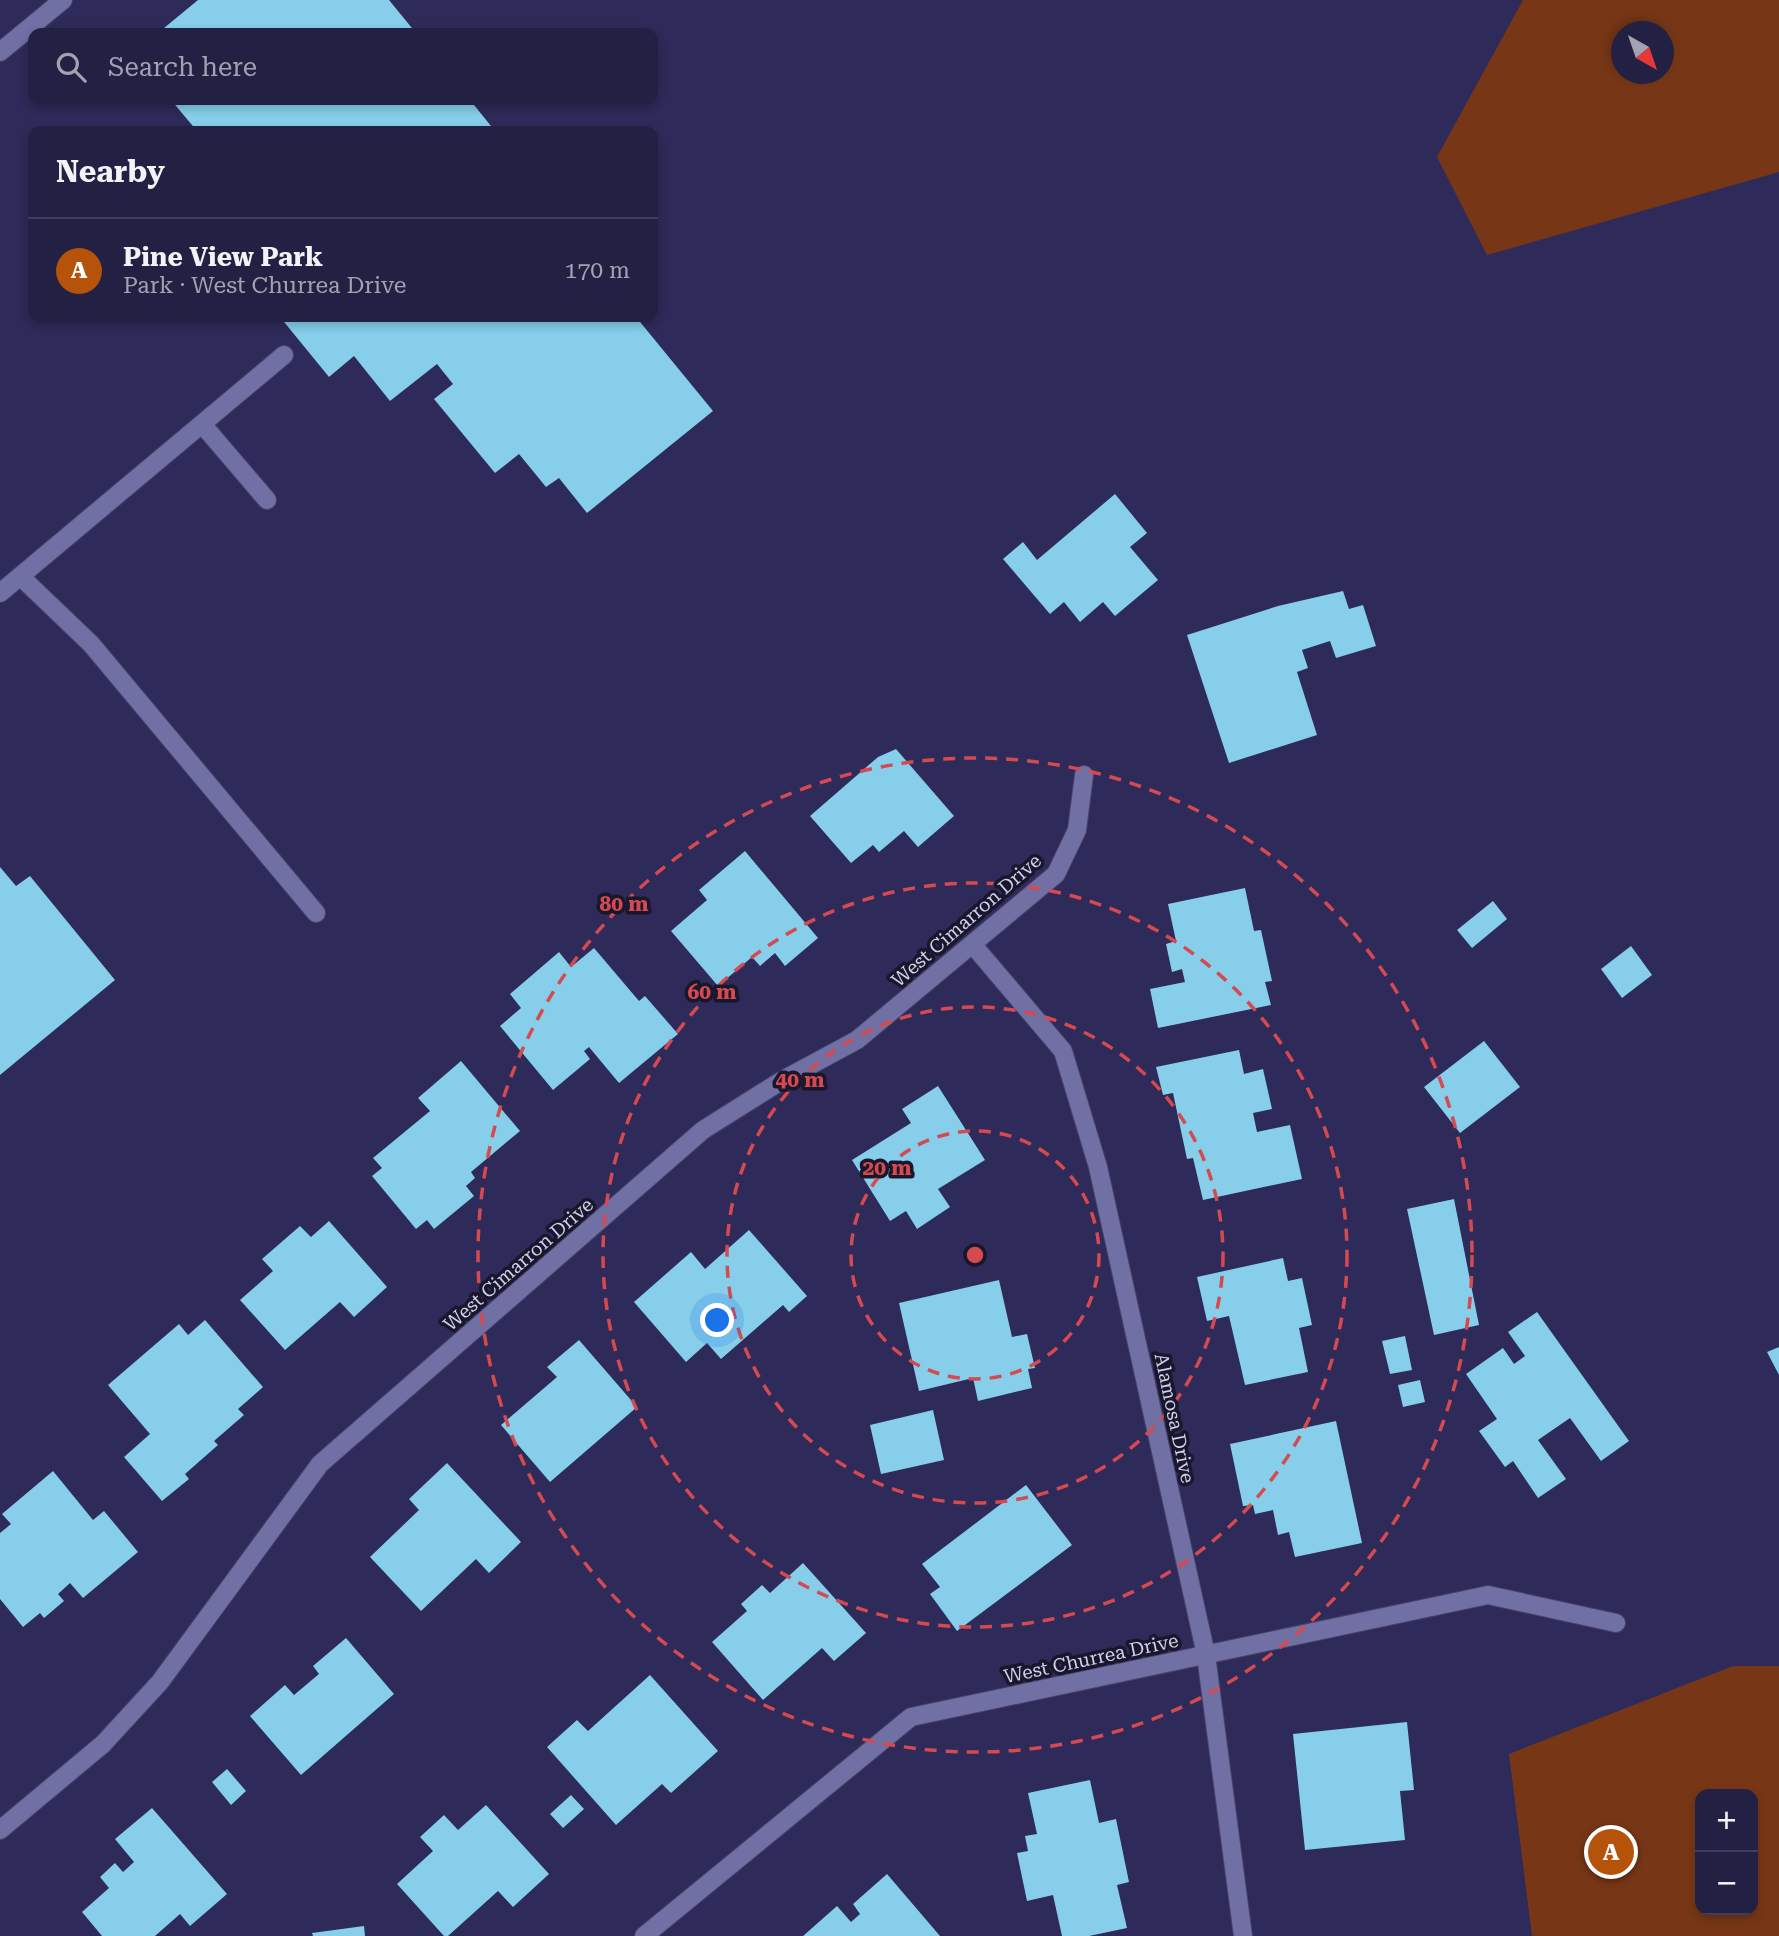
<!DOCTYPE html>
<meta charset="utf-8">
<style>
body{margin:0;font-family:"Roboto Serif",serif;background:#2a284a;color:#f1f3f6}
.controls{position:absolute;right:21px;bottom:21px;display:grid;overflow:hidden;border-radius:14px;box-shadow:0 4px 10px #0003}
.controls button{width:63px;height:63px;display:grid;place-items:center;padding:0;border:0;border-bottom:2px solid #3f3e5c;background:#222043;color:#f1f3f6;font:35px sans-serif}
.compass{position:absolute;left:1611px;top:21px;width:63px;height:63px;border-radius:50%;background:#222043;box-shadow:0 4px 10px #0003;rotate:140deg}
.you{position:absolute;left:718px;top:1321px;width:24px;height:24px;margin:-18px;border:5px solid #fff;border-radius:50%;background:#1a73e8;box-shadow:0 0 0 10px #1a73e833}
.badge{display:grid;place-items:center;width:46px;height:46px;border-radius:50%;background:#b45309;color:#fff;font-size:23px;font-weight:700}
.pin{position:absolute;translate:-50% -50%;border:4px solid #fff;box-shadow:0 2px 7px #0006}
.list{margin:0;padding:0;list-style:none}
h2{display:flex;justify-content:space-between;align-items:center;height:91px;margin:0;padding:0 28px;font-size:30px}
h2 small{font-size:23px;font-weight:400;color:#a2a3b2}
.list li{display:grid;grid-template-columns:46px 1fr auto;gap:21px;align-items:center;box-sizing:border-box;height:105px;padding:0 28px;border-top:2px solid #3f3e5c}
.list b{display:block;font-size:26px;white-space:nowrap}
.list p{margin:0;font-size:23px;white-space:nowrap;color:#a2a3b2}
.list em{font-size:23px;font-style:normal;color:#a2a3b2}
.icon{flex:none;width:38px;height:38px;fill:none;stroke:currentColor;stroke-width:2;stroke-linecap:round;stroke-linejoin:round}
.map{position:relative;flex:none;width:1779px;height:1936px;overflow:hidden}
.search{position:absolute;background:#222043;box-shadow:0 4px 10px #0003;left:28px;top:28px;width:630px;height:77px;display:flex;align-items:center;gap:18px;box-sizing:border-box;padding:0 24px;border-radius:14px;color:#a2a3b2;font-size:26px}
.panel{position:absolute;background:#222043;box-shadow:0 4px 10px #0003;left:28px;top:126px;width:630px;height:196px;border-radius:14px}
.map>svg:first-child{display:block}
</style>
<div class="map">
<svg width="1779" height="1936" viewBox="0 0 1779 1936">
<rect width="100%" height="100%" fill="#2e2a59"/>
<path fill="#773717" fill-rule="evenodd" d="M1523,0H1779V172L1487,255L1437,157ZM1622,32H1664V74H1622Z
M1733,1666H1779V1936H1532L1509,1754ZM1700,1794H1753V1910H1700Z"/>
<path fill="#86ceea" d="M198,0H389L416,33H158Z
M171,100H470L495,131H197Z
M280,317H636L713,411L587,513L559,478L546,487L519,454L495,473L434,399L453,384L437,364L390,401L354,356L329,377Z
M1115,494L1147,533L1130,547L1158,580L1115,616L1103,602L1080,622L1064,602L1050,614L1003,559L1023,542L1037,560Z
M1343,591L1349,609L1363,605L1376,646L1336,658L1330,641L1302,650L1308,668L1297,672L1317,735L1229,763L1187,635L1278,606Z
M896,749L954,816L918,847L904,831L879,852L873,845L851,863L810,816L878,757Z
M745,851L818,938L785,966L775,953L760,966L752,957L718,986L671,931L707,900L699,890Z
M0,867L16,886L30,876L115,980L0,1075Z
M1245,888L1254,931L1261,930L1272,981L1265,982L1271,1005L1158,1028L1150,989L1185,982L1182,969L1172,972L1166,944L1176,941L1168,904Z
M1493,901L1507,919L1472,948L1457,930Z
M1631,946L1652,975L1622,998L1601,969Z
M594,948L639,1001L645,996L678,1034L619,1083L589,1047L584,1051L590,1059L553,1090L500,1026L521,1008L510,994L559,952L571,967Z
M1484,1041L1520,1087L1460,1133L1424,1087Z
M1239,1050L1244,1074L1263,1069L1272,1109L1253,1113L1257,1132L1290,1125L1302,1179L1203,1200L1193,1158L1187,1159L1173,1093L1163,1095L1156,1067Z
M461,1061L520,1131L471,1172L475,1178L466,1186L474,1196L434,1229L427,1220L416,1229L372,1176L382,1168L373,1158L430,1111L418,1098Z
M938,1086L985,1160L938,1189L950,1207L917,1229L906,1211L890,1221L852,1160L911,1123L902,1109Z
M1454,1199L1479,1325L1434,1335L1407,1209Z
M329,1221L387,1287L354,1317L340,1302L285,1350L240,1300L273,1271L262,1259L300,1226L311,1237Z
M749,1230L807,1296L789,1312L783,1305L721,1359L707,1343L686,1362L634,1302L691,1252L705,1269Z
M1283,1258L1288,1281L1302,1278L1312,1325L1299,1328L1308,1372L1245,1385L1229,1316L1207,1321L1197,1277Z
M999,1280L1012,1337L1027,1334L1035,1368L1028,1369L1032,1388L978,1401L973,1378L919,1391L899,1303Z
M1537,1312L1629,1441L1601,1461L1570,1418L1538,1440L1566,1479L1538,1498L1513,1461L1505,1467L1479,1431L1497,1419L1466,1374L1503,1348L1514,1364L1525,1356L1508,1332Z
M205,1320L263,1387L238,1409L244,1415L214,1441L218,1445L185,1474L189,1479L162,1501L124,1457L150,1434L108,1385L179,1324L188,1335Z
M1405,1336L1412,1370L1390,1374L1382,1341Z
M579,1340L637,1407L550,1482L501,1425L557,1377L547,1367Z
M1779,1347V1375L1767,1352Z
M1420,1380L1425,1402L1403,1407L1398,1385Z
M933,1410L944,1460L881,1474L870,1425Z
M1336,1421L1362,1543L1295,1557L1289,1532L1278,1535L1273,1510L1255,1514L1253,1505L1243,1506L1230,1444Z
M447,1463L521,1542L489,1573L476,1559L421,1611L370,1557L419,1510L409,1499Z
M53,1471L93,1520L104,1511L138,1552L83,1598L70,1583L58,1594L64,1601L44,1618L40,1613L23,1627L0,1599V1533L11,1524L2,1514Z
M1026,1485L1072,1545L957,1631L930,1594L940,1587L922,1564Z
M803,1563L866,1633L834,1661L822,1648L763,1700L712,1642L747,1611L741,1604L762,1585L770,1593Z
M346,1638L394,1694L301,1775L250,1716L285,1685L294,1695L319,1674L313,1666Z
M650,1675L718,1751L671,1793L662,1784L616,1825L547,1747L577,1720L588,1731Z
M1407,1722L1414,1790L1400,1791L1405,1840L1305,1850L1293,1734Z
M227,1769L246,1791L231,1805L212,1782Z
M1090,1780L1099,1823L1116,1819L1129,1882L1117,1885L1127,1928L1089,1936H1062L1053,1895L1027,1901L1017,1853L1028,1851L1025,1836L1037,1834L1028,1793Z
M571,1795L584,1809L563,1828L550,1814Z
M486,1805L549,1874L513,1907L498,1891L448,1936H444L397,1884L433,1851L420,1837L444,1815L458,1830Z
M152,1808L227,1894L190,1926L180,1914L155,1936H102L82,1912L109,1888L100,1877L115,1863L123,1872L134,1862L115,1839Z
M887,1874L940,1936H803L837,1906L851,1922L860,1914L853,1904Z
M364,1926L365,1936H313L312,1933Z"/>
<g fill="none" stroke-linecap="round" stroke-linejoin="round">
<g stroke="#48436b" stroke-width="20">
<path id="minor" d="M0,52L63,0
M202,424L267,500
M20,576L91,644L316,913
M0,593L284,355
M973,945L1063,1051L1098,1167L1206,1655L1243,1936
M0,1830L103,1744L160,1682L320,1464L703,1130L781,1081L857,1040L1056,874L1077,830L1084,775
M644,1936L911,1717L1488,1595L1616,1623"/>
</g>
<use href="#minor" stroke="#7170a5" stroke-width="18"/>
</g>
<g fill="none" stroke="#d54a50" stroke-width="3.5" stroke-dasharray="12 9">
<circle cx="975" cy="1255" r="124"/>
<circle cx="975" cy="1255" r="248"/>
<circle cx="975" cy="1255" r="372"/>
<circle cx="975" cy="1255" r="497"/>
</g>
<g text-anchor="middle" stroke-width="7" stroke-linejoin="round" paint-order="stroke">
<g font-size="19" fill="#d1d1ef" stroke="#18172c">
<text transform="translate(966 920) rotate(-41)" y="7">West Cimarron Drive</text>
<text transform="translate(518 1264) rotate(-41)" y="7">West Cimarron Drive</text>
<text transform="translate(1175 1418) rotate(78)" y="7">Alamosa Drive</text>
<text transform="translate(1091 1658) rotate(-12)" y="7">West Churrea Drive</text>
</g>
</g>
<circle cx="975" cy="1255" r="10" fill="#d54a50" stroke="#18172c" stroke-width="3.5"/>
<g font-size="21" text-anchor="middle" font-weight="bold" fill="#d54a50" stroke="#18172c" stroke-width="7" stroke-linejoin="round" paint-order="stroke">
<text x="624" y="911">80 m</text>
<text x="712" y="999">60 m</text>
<text x="800" y="1087">40 m</text>
<text x="887" y="1175">20 m</text>
</g>
</svg>
<div class="controls">
<button>+</button>
<button>−</button>
</div>
<svg class="compass" viewBox="-18 -18 36 36"><path d="M0-13l5 13h-10z" fill="#e53935"/><path d="M0 13l5-13h-10z" fill="#a2a3b2"/></svg>
<div class="you"></div>
<div class="pin badge" style="left:1611px;top:1852px">A</div>
<div class="search"><svg class="icon" aria-label="search" viewBox="0 0 24 24"><circle cx="10" cy="10" r="6"/><path d="M15 15l6 6"/></svg>Search here</div>
<section class="panel">
<h2>Nearby<small></small></h2>
<ul class="list">
<li><span class="badge">A</span><div><b>Pine View Park</b><p>Park · West Churrea Drive</p></div><em>170 m</em></li>
</ul>
</section>
</div>
